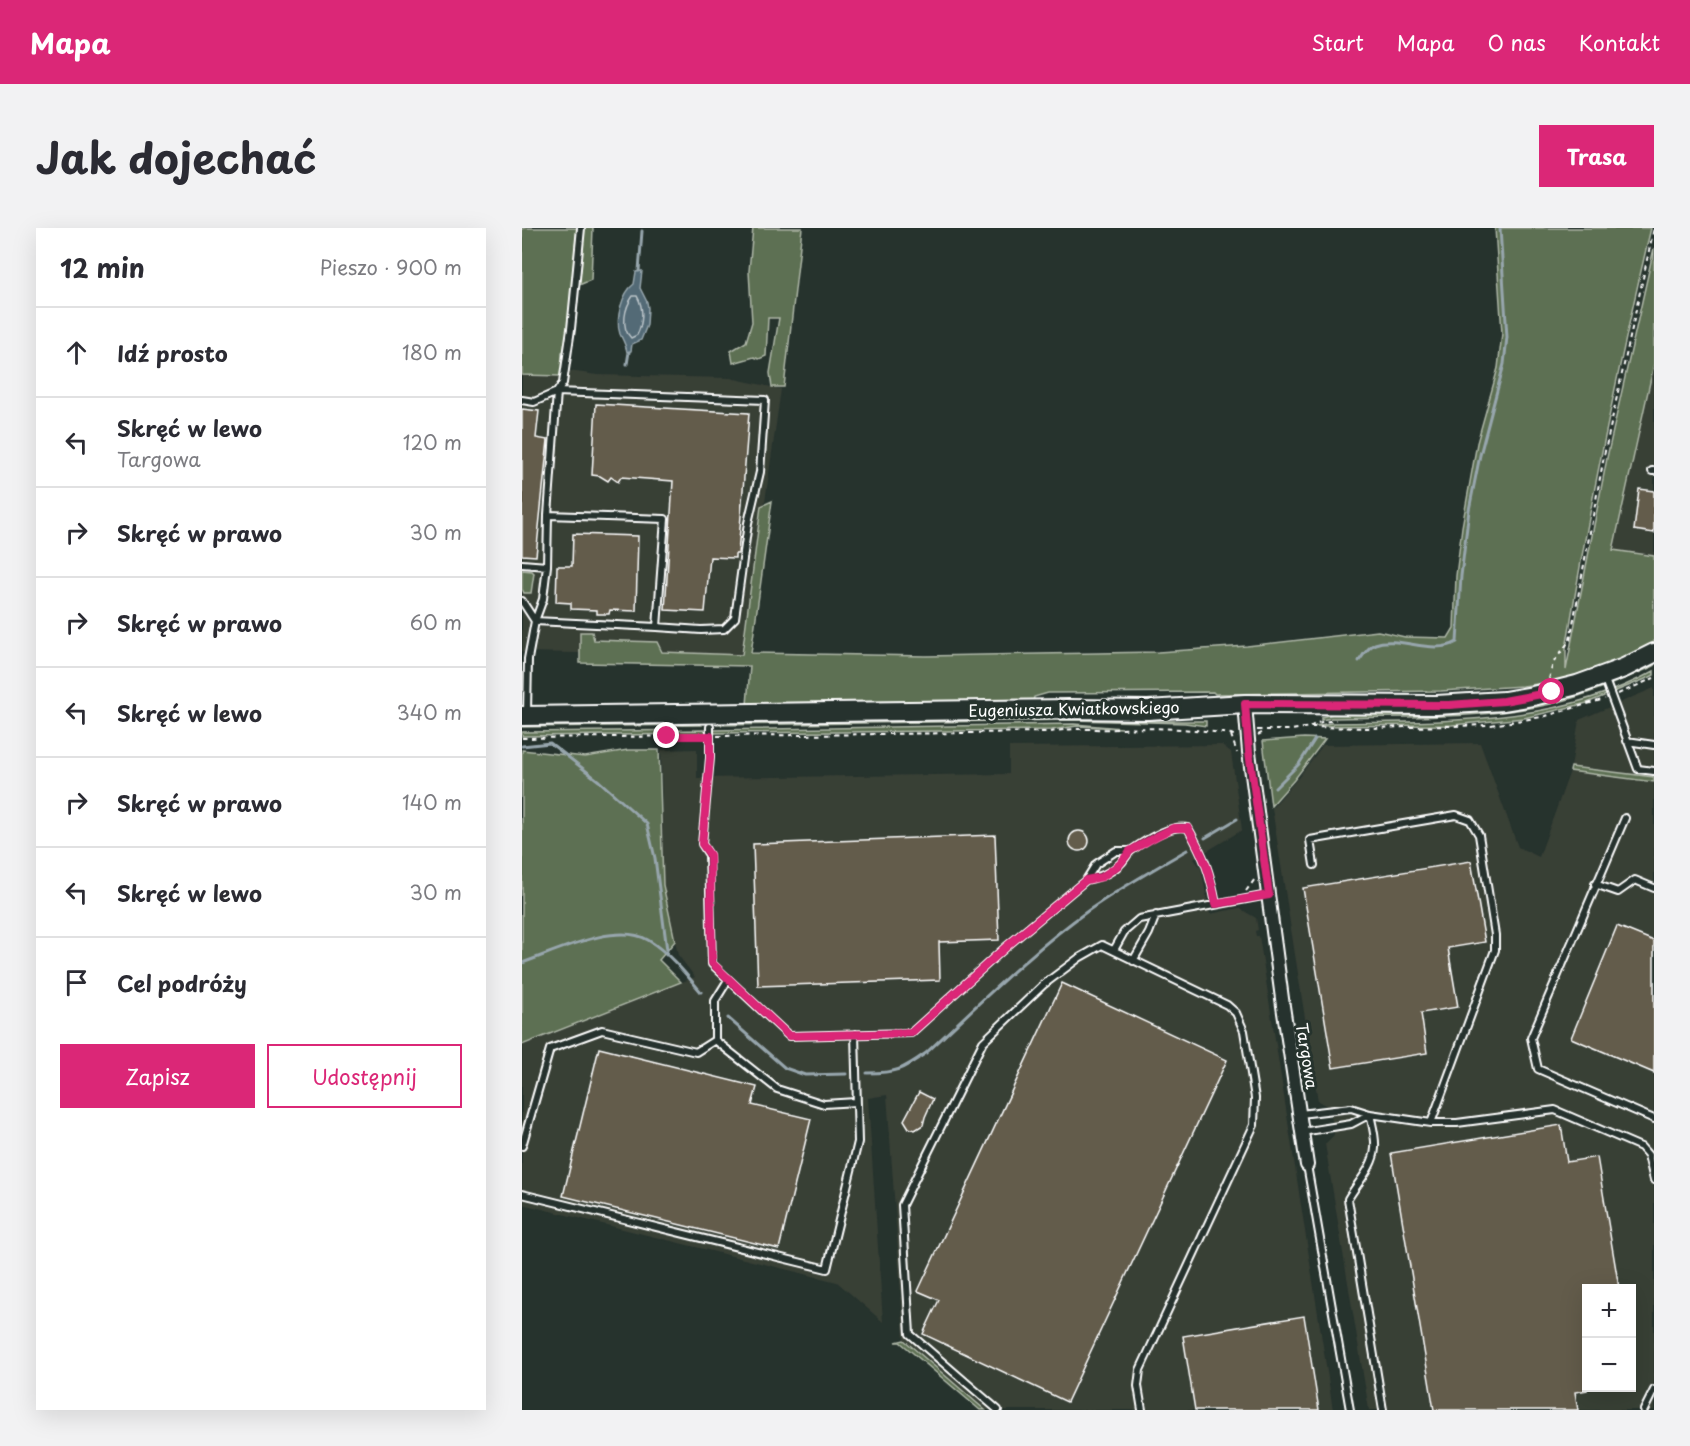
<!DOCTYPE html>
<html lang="pl">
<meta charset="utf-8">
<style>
body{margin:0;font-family:"Playpen Sans",sans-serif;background:#f2f2f3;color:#2b2b33}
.controls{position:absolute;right:18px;bottom:18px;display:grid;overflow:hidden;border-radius:0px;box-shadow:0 6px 24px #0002}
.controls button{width:54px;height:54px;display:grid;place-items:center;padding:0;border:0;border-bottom:2px solid #e1e1e2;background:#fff;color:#2b2b33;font:30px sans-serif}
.stop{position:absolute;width:18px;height:18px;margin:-14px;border:4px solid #db2777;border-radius:50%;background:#fff}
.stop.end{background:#db2777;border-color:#fff;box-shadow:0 2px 6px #0008}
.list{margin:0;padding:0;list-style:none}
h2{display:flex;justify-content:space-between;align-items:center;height:78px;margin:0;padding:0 24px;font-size:26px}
h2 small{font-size:20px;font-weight:400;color:#7c7c81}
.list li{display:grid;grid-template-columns:39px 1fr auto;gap:18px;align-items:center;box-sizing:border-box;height:90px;padding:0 24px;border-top:2px solid #e1e1e2}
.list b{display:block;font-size:22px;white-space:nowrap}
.list p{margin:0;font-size:20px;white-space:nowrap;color:#7c7c81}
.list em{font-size:20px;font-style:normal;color:#7c7c81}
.actions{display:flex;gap:12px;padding:18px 24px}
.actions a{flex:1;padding:14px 0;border:2px solid #db2777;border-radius:0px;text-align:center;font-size:21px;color:#db2777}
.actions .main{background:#db2777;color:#fff}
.icon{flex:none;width:33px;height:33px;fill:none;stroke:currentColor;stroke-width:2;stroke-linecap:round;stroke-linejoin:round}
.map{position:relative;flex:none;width:1132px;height:1182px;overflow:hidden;border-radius:0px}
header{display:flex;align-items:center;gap:36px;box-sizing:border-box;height:84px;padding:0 30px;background:#db2777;color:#fff}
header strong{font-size:28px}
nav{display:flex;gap:33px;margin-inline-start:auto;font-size:21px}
.intro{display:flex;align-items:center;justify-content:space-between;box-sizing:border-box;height:144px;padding:0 36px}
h1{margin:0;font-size:42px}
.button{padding:15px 27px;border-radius:0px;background:#db2777;color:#fff;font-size:21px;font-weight:700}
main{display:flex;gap:36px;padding:0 36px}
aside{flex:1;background:#fff;border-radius:0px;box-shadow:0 6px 24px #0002}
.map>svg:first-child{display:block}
</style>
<header>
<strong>Mapa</strong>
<nav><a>Start</a><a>Mapa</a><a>O nas</a><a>Kontakt</a></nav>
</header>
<div class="intro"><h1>Jak dojechać</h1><a class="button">Trasa</a></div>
<main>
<aside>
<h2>12 min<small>Pieszo · 900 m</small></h2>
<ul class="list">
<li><svg class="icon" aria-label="ahead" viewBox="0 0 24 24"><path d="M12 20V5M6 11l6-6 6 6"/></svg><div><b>Idź prosto</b></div><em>180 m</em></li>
<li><svg class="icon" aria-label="left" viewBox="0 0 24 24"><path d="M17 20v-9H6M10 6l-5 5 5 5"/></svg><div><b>Skręć w lewo</b><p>Targowa</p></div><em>120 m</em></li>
<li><svg class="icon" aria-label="right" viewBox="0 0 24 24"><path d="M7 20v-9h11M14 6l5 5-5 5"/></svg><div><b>Skręć w prawo</b></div><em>30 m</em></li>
<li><svg class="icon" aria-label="right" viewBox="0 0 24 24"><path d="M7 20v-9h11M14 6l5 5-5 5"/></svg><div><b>Skręć w prawo</b></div><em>60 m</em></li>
<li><svg class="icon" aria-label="left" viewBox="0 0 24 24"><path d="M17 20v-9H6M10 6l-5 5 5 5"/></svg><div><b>Skręć w lewo</b></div><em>340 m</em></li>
<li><svg class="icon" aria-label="right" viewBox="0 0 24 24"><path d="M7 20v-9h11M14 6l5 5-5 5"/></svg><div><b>Skręć w prawo</b></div><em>140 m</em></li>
<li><svg class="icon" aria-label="left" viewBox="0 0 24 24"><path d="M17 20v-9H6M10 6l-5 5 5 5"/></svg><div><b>Skręć w lewo</b></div><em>30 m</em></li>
<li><svg class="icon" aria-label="arrive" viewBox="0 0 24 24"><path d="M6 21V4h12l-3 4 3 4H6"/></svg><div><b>Cel podróży</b></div></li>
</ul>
<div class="actions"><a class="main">Zapisz</a><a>Udostępnij</a></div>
</aside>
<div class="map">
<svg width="1132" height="1182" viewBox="0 0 1132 1182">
<rect width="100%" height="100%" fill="#26332d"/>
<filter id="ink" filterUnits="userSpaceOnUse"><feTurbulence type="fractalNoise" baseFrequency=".0167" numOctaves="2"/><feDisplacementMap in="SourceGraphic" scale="12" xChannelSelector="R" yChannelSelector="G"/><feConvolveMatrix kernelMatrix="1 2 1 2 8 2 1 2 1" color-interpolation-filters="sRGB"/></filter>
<g filter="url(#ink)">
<path fill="#383f36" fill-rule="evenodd" d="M0,136L75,147L208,150L259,161L221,428L0,424Z
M1132,136V328L1091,322Z
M1132,460V549L1049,539L1057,492Z
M958,515L996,619L1017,629L1048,543L1132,554V1182H847L803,916L812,907L808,880L796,873L750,580L776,550L801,517ZM1064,1060H1110V1160H1064Z
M700,517L709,524L720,602L672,631L679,640L688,686L717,680L734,690L736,702L733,703L734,708H737L811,1182H463L382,1112L365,867L346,870L361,1094L315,1054L0,976V817L173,749L156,727L141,657L139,522L175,521V550L487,546V519Z"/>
<path fill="#5d6f52" stroke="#aeb7a8" stroke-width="1.5" d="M0,0H55L44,122L40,124L39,148L0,147Z
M62,0H71L69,52L57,57Z
M231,0H280L262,159H250L248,145L257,90H246L244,128L237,131L232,129L211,135L209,123L224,114L230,94L227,43Z
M973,0H1129C1096,140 1067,279 1044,421V442L1086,225L1132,20V136L1091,322L1132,328V416L1106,429L1044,452L1001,458L919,463L693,466L691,464L526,465L512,469L511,474L225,477L228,438L58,435V404H70L72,412L135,414L140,424L220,427L239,278L250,273L229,425L404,428L636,424L725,418L856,403L883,409L926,410L932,400L934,348L940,299L955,215L976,140L980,105Z
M0,342L10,343L12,345L9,365H2L0,361Z
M1132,433V438C1098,453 1065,467 1029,476C957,492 882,488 809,490L799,492V489L815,485L930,484Z
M1132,443V447L1128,449L1065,475L1002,490L930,497L793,498L809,495C918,493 1033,498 1132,443Z
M538,489L623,493H684V498L663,495L550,492L197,497L203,493Z
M175,494L179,497L0,499V495Z
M552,496L600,500L555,498L530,502L192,505V502Z
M184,502V506L0,508V504Z
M782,510L803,511L772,552L749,578L741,513Z
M0,522L63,529L106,522H137L141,657L153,713L137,732L159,754L0,817Z
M1049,539L1132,549V554L1048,543Z
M382,1112L463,1182H458L378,1114H374Z"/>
<path fill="#526a76" stroke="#97a6ad" stroke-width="1.5" d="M120,43L118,60L125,74L126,80L125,97L119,112L110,116L109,123L105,124C104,117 101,112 98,106C93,91 100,65 112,56L114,44Z"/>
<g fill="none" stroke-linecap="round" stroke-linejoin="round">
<path stroke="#bac3c8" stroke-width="1.5" d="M111,68H115C122,80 121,95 115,107L109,110C98,99 103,79 111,68Z"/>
<path stroke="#97a6ad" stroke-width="3" d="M117,43L120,3
M105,136L107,124
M837,433C841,427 846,419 853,416C876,407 911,428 935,414L939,348L947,282L958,227L982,136L985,109L978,0
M0,518L28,515L77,553L125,596L133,630L145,722L144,727
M753,560L777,536L793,511
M683,610L715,591
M0,735C33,724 94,693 126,712C146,724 164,746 179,764
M206,790L263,840L283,847L324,846
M345,845C374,845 380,842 404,825C456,777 509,723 567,682C598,660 632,641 665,622"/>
</g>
<path fill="#635c4c" stroke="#fff" stroke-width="1.5" d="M74,176L227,185L216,326H213V330L188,329L183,384L143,382L151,253L99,249L96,254L89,249L86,253L78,248L70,247Z
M0,181L17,183L14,210L26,212L14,328L0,327Z
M1117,261L1132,263V305L1112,302Z
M51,306L116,308L114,383L88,382L87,386H75V382L49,381V375L34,374L35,338H50Z
M547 613a10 10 0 1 1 20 0a10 10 0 1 1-20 0Z
M473,607L477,712L417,714L418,752L236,758L231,616Z
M949,633L963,714L926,720L936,779L899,785L905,825L811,840L781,660Z
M1095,698L1132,713V845L1049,810Z
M540,755L705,832L545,1174L401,1106L417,1072L396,1063Z
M77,820L235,859L230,877L289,891L257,1021L41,968Z
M397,864L411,871L403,889L401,897L393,902L387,900L382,892Z
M1039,897L1045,934L1075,929L1097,1060H1065V1162L1053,1164L1056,1182H912L869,925Z
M782,1088L797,1182H673L661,1108Z"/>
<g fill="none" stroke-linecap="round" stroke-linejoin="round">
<g stroke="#fff" stroke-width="10">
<path id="lane" d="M0,172L12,174L35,164L243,172L238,244L226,295L213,390L202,401L179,402L135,399
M1130,243H1132
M0,336L25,338L26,287L35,164L41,155L49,101L59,0
M25,338L21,371L13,393L135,399L143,291L26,287
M0,373L13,393L6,431L5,485
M1082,449L1116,541L1132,543
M188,499V530L180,616L187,627L190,736L267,808L389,805L485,718L564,652L574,636L594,623H608
M1105,513L1132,517
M1103,590L1009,810L1016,841L1132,891
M792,637L788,612L934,587L948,592L957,607L973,707V722L909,895
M564,652C577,649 588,646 598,636C603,632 605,625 610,622C624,612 649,596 666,600C682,628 688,644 694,676
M1073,656L1096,664L1113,652L1132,660
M592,722L602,704L617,691L746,667
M611,733L627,705L634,687
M206,752L193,773V812L255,861L302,876L334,874
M778,886L829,880L848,886L909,895H935L1033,882L1119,919L1126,927L1132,952
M848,886C850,896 854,909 853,920C852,939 835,955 826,971L861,1182
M780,904L829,896L848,886
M0,918L28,821L80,802L174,824L193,812
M785,937L828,1182
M0,966L305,1041L336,914L333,806
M476,1182L388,1106L380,977L461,814L521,757L557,730L580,717L705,777L714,785L722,803L733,870L732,897L618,1142L616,1158L620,1182
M1122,1182L1132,1162"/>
</g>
<g stroke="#fff" stroke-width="16">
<path id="street" d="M723,476L727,524L761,778L785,937"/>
</g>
<g stroke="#fff" stroke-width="22">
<path id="secondary" d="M0,488L548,481L626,482L723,476L914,477L982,473L1011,468L1055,457L1102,440L1132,425"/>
</g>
<path stroke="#fff" stroke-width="2" stroke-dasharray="4.5 4.5" stroke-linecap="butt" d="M1027,451L1031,435L1048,412L1083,223L1132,0
M1096,466L1132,450
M788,499L794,495L814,492
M735,502H770L788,499L847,500L969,497L1020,489L1083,471
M709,507L715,525
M736,507L743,503
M195,508L528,504C552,499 574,502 598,501C636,499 672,501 709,506L716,509
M0,510L180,508
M724,663L733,651"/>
<use href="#lane" stroke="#26332d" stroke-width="6"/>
<use href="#street" stroke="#26332d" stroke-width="12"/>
<use href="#secondary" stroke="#26332d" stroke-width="18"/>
</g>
</g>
<g fill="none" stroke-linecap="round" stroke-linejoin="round" filter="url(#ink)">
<path stroke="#db2777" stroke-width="8" d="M145,508H188V530L180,616L188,627L190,735L267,808L389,805L485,718L564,652L580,649L598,636L608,623L635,608L651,600H666C682,628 688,644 694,676L747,667L727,524L723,476L927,477L982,473L1030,464"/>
</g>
<g text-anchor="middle" stroke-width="6" stroke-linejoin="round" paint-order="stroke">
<g font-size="16" fill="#fff" stroke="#26332d">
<text transform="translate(552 481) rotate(-1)" y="6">Eugeniusza Kwiatkowskiego</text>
<text transform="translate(785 828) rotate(81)" y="6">Targowa</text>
</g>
</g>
</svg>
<div class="controls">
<button>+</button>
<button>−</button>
</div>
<div class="stop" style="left:1030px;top:464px"></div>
<div class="stop end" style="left:145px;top:508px"></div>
</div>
</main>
